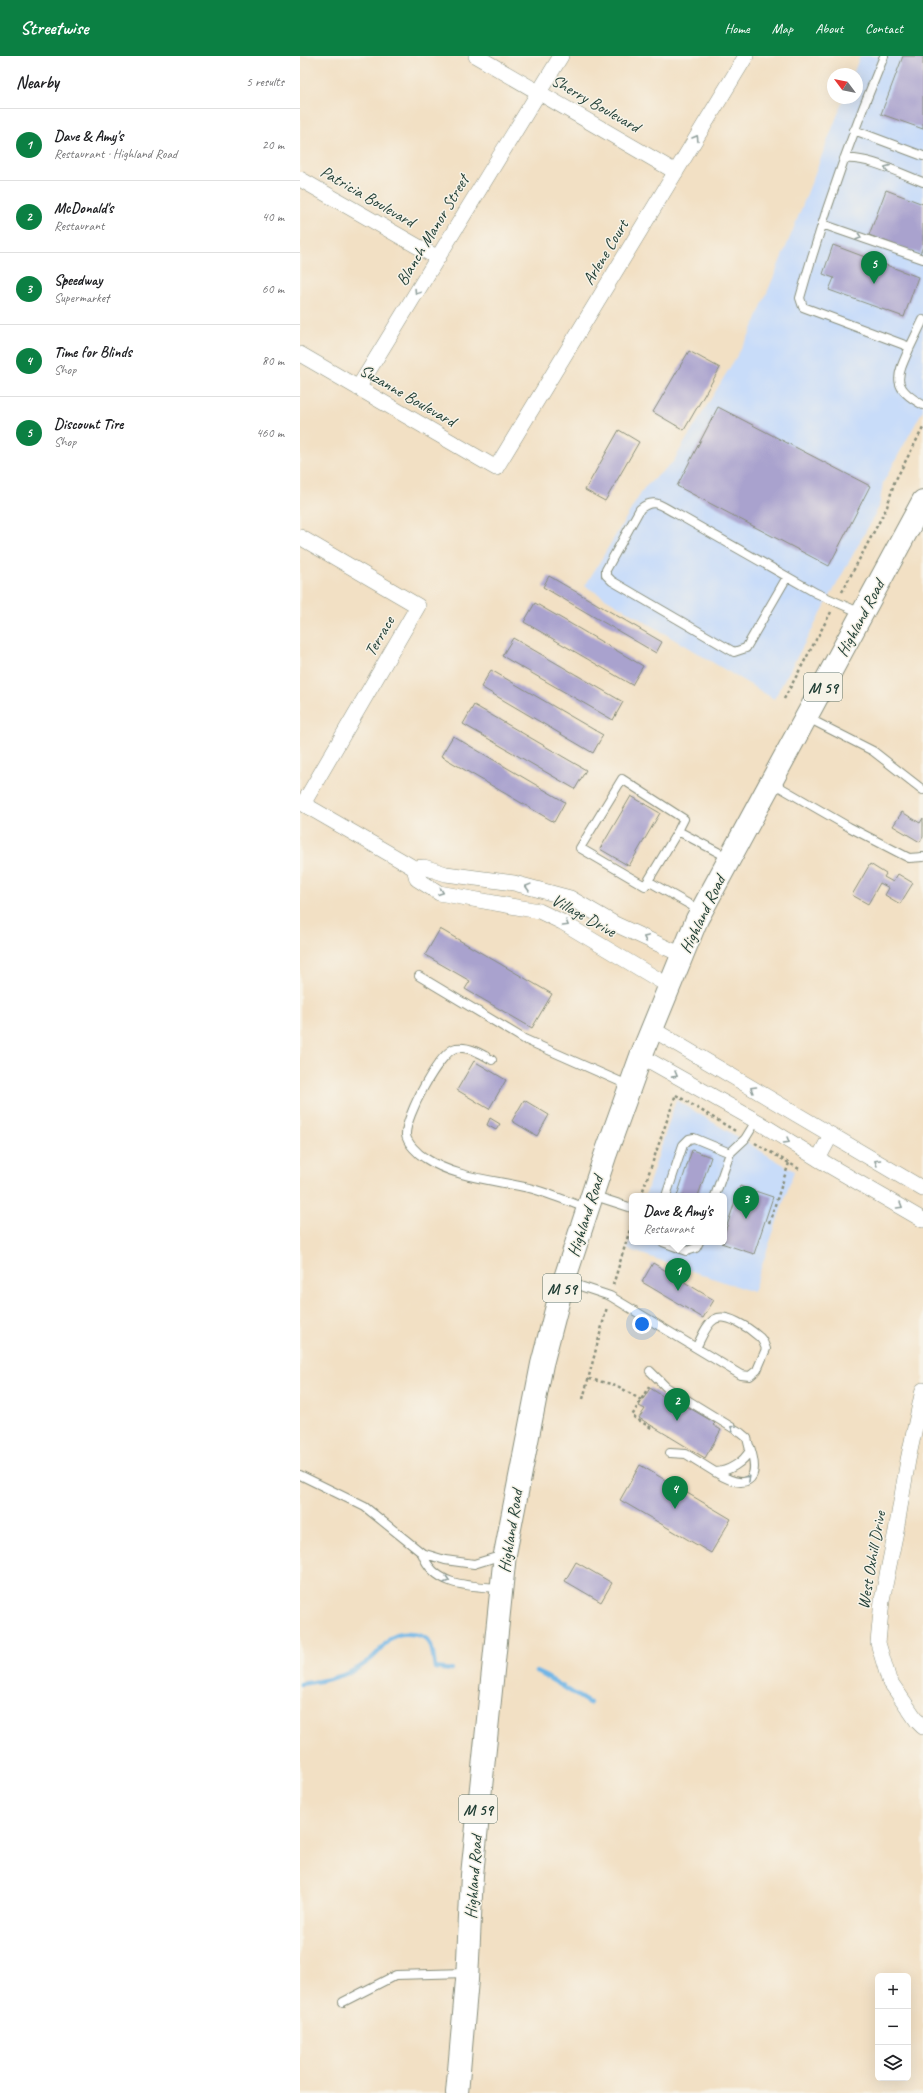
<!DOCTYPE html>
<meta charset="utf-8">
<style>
body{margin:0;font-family:Caveat,sans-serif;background:#f2f2f2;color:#202124}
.controls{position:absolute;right:12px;bottom:12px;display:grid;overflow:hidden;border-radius:6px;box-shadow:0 4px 16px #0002}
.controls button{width:36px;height:36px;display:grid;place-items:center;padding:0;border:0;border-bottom:1px solid #e0e0e0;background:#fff;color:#202124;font:20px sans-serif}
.compass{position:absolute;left:527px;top:12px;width:36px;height:36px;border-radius:50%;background:#fff;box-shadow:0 4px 16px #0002;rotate:302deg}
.you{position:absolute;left:342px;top:1268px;width:14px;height:14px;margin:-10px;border:3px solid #fff;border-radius:50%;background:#1a73e8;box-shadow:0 0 0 6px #1a73e833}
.badge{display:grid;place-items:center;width:26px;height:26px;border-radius:50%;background:#0b8043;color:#fff;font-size:13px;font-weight:700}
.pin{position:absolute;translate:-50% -33px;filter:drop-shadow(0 1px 2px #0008)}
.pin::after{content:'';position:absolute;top:21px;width:14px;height:12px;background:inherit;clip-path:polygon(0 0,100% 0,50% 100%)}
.popup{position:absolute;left:329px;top:1137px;width:98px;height:52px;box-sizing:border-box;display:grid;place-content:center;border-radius:6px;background:#fff;filter:drop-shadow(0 1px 3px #0005);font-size:13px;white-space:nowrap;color:#757577}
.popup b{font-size:15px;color:#202124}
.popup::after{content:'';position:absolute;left:50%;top:100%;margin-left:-8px;border:8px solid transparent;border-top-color:#fff}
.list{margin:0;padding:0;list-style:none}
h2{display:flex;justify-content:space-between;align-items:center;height:52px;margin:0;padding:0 16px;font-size:17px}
h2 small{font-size:13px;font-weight:400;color:#757577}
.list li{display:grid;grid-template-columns:26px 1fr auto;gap:12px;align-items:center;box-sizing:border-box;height:72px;padding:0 16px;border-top:1px solid #e0e0e0}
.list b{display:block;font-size:15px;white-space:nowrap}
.list p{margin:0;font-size:13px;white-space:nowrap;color:#757577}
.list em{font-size:13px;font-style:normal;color:#757577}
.icon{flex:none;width:22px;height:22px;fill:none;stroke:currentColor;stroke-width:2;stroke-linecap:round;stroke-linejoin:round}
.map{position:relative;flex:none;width:623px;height:2037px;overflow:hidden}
header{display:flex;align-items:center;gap:24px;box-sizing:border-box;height:56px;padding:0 20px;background:#0b8043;color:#fff}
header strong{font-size:19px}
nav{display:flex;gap:22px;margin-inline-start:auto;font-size:14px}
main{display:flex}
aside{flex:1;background:#fff}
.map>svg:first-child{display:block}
</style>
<header>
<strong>Streetwise</strong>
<nav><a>Home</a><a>Map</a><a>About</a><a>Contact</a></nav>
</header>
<main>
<aside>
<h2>Nearby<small>5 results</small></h2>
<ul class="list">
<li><span class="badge">1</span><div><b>Dave &amp; Amy's</b><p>Restaurant · Highland Road</p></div><em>20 m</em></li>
<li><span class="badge">2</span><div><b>McDonald's</b><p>Restaurant</p></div><em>40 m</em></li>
<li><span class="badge">3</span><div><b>Speedway</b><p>Supermarket</p></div><em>60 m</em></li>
<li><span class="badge">4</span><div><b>Time for Blinds</b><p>Shop</p></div><em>80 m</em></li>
<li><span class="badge">5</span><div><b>Discount Tire</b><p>Shop</p></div><em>460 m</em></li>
</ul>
</aside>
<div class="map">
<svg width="623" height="2037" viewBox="0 0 623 2037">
<rect width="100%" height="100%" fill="#f7f3e8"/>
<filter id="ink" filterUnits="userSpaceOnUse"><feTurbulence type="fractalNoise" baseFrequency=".025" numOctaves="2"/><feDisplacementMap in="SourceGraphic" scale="8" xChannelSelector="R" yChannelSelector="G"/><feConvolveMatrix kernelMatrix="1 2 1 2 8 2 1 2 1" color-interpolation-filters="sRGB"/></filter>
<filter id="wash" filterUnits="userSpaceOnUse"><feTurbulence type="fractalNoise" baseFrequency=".012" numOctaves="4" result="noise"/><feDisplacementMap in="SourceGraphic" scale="16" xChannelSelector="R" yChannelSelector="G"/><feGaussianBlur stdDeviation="0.9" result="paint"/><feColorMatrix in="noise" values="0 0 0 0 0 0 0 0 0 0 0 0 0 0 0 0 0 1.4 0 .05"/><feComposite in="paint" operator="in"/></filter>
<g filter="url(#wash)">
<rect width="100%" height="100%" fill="#f2e0c4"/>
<path fill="#c8dcf9" d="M560,0H623V354L583,427L579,451L474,643L285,530L344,432L373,406L450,278L493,174L544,42H557V18H553Z
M376,1044L494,1115L453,1236L327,1193L332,1178V1186H424V1140H345Z"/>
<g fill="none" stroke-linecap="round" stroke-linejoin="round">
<path stroke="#70b5e6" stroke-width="4.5" d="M236,1616C252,1622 273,1638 289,1647
M0,1628C23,1625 47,1621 66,1607C76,1600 82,1591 90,1583C96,1578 102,1577 110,1578C134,1579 132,1593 135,1612L152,1614"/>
</g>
<g id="blocks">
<path fill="#a9a2ce" d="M603,0H623V73L581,58Z
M586,134L623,148V190L620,198L569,179Z
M533,189L618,221L604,261L529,234L534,222L523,218Z
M389,295L420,312L384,374L353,356Z
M418,351L570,430L529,510L377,430Z
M319,374L339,386L305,445L285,434Z
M249,520L362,586L356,597L243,531Z
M235,547L343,610L332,629L224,566Z
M213,582L323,646L313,664L202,600Z
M191,614L303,679L293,697L181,631Z
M174,649L286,714L275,733L163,668Z
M153,680L265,746L254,766L141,700Z
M331,740L360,757L329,810L300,793Z
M602,756L620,767L623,762V781L620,786L593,770Z
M570,808L586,818L584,821L593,826L598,818L613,827L600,848L585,839L589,832L580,827L568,848L552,839Z
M140,873L252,938L232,972L165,933L170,925L125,899Z
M174,1005L206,1024L189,1053L157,1034Z
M224,1044L249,1059L237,1080L212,1065Z
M190,1062L200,1068L196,1074L187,1069Z
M392,1094L411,1101L398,1140H377Z
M440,1130L473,1141L454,1198L421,1187L424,1186V1179Z
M353,1207L414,1244L403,1262L342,1226Z
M350,1332L374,1347L376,1344L415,1367L413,1369L421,1374L405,1402L339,1362L345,1353L339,1350Z
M340,1409L431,1463L411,1497L320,1444Z
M276,1506L312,1527L301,1546L265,1525Z"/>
</g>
</g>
<g filter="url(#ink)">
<use href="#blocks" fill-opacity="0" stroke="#888e7c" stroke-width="1"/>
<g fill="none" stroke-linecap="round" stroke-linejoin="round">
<g stroke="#888e7c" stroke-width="10">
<path id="service" d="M584,0C551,79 523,160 500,242L503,251L610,291L623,264
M554,74L623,100
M544,103C567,100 601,118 623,126
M522,168L623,203
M610,291C596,322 591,331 623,349
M487,521L446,592L434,596L312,525L306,519V514L340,453C354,441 361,450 375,457L516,537L561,557
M508,662L573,695L623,734
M471,726L549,771L609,802L623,801
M378,775L384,763L322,723L280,792L345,830L378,775L429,802
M348,825L401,855
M119,920L224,983L330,1030
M192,1004C182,998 169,990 156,992C139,996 105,1061 106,1079C107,1087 118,1098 125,1102C155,1122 195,1124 229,1132C248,1137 267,1145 286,1152
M292,1139L332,1152
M366,1140L383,1089L389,1083L394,1082L430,1097
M415,1140L430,1097L445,1083L456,1065
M363,1186L387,1195L396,1192L399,1186
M265,1225L310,1240L441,1319L450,1320L457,1314L466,1293C464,1288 463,1283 458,1280C449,1272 427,1257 415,1263C406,1268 401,1283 396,1292
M350,1315L366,1331L441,1377L447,1382L450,1394C444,1406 428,1416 415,1416L386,1398L370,1397
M415,1416C445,1435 462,1427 450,1391
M0,1419L65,1451L122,1497L145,1504L174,1508L203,1499
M122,1497C134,1531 169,1530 200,1532
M43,1946L96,1919L166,1917"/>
</g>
<g stroke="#888e7c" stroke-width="16">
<path id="minor" d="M176,0L376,116
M0,123L138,202
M0,298L196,412L446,0
M58,332L261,0
M0,481L118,550L3,748
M0,746L114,812L124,811L146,818L214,827L270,842L315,868L382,899
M114,812L117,823L139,837L239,855L262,866L369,930
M352,973L623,1133
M341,1000L460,1067L518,1103L623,1164
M518,1103L531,1079
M623,1334L608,1404L596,1475L582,1544L578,1587L589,1624L617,1665L623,1671"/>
</g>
<g stroke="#888e7c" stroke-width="24">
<path id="trunk" d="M157,2037L167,1924L172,1819L205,1498L242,1308L262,1231L305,1100L341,1000L397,863L623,445"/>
</g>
<path stroke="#888e7c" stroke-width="2.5" stroke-dasharray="3 3" stroke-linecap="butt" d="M542,536L587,451L594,427L623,372
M484,643L531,556
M376,1039L437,1076
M455,1087L501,1114
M341,1140L376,1038
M469,1167L489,1107
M313,1229L332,1167
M289,1323L316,1329L341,1344
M349,1330L332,1360L353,1373
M283,1343L307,1251"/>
<use href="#service" stroke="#fff" stroke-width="8"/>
<use href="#minor" stroke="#fff" stroke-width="15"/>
<use href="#trunk" stroke="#fff" stroke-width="22"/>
</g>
<defs><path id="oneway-chevron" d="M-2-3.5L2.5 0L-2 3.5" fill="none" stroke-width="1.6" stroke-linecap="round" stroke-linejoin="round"/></defs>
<g stroke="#8f9e9a">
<use href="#oneway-chevron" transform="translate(396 82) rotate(-59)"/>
<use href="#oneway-chevron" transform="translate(587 112) rotate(-159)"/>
<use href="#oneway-chevron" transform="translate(559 181) rotate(19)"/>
<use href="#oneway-chevron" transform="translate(117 236) rotate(122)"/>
<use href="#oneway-chevron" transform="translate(228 831) rotate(-165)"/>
<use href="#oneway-chevron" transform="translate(141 836) rotate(20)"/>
<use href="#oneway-chevron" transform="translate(266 868) rotate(30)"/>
<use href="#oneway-chevron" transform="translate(346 882) rotate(-155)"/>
<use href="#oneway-chevron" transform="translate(375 1019) rotate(29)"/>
<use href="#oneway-chevron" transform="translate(453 1033) rotate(-149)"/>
<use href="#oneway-chevron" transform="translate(487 1085) rotate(31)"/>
<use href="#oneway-chevron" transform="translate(577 1106) rotate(-149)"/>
<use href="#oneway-chevron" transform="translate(600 1150) rotate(31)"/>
<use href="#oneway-chevron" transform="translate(433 1372) rotate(-149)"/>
<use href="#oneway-chevron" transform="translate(448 1422) rotate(-42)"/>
<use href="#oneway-chevron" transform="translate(147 1524) rotate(17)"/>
</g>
</g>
<g text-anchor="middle" stroke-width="3" stroke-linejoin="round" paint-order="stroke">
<g fill="#f7f3e8" stroke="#60746a" stroke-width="1">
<rect x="504" y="617" width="38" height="28" rx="3"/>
<rect x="243" y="1218" width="38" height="28" rx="3"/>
<rect x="159" y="1739" width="38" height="28" rx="3"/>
</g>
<g font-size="16" font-weight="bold" fill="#1f3d34">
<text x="523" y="637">M 59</text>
<text x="262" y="1238">M 59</text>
<text x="178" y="1759">M 59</text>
</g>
<g font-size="17" fill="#1f3d34" stroke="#f7f3e8">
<text transform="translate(296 47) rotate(30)" y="6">Sherry Boulevard</text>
<text transform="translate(68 140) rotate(30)" y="6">Patricia Boulevard</text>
<text transform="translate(132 174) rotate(-59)" y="6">Blanch Manor Street</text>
<text transform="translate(305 196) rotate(-59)" y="6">Arlene Court</text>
<text transform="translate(108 339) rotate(30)" y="6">Suzanne Boulevard</text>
<text transform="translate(560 562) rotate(-62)" y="6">Highland Road</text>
<text transform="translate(79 580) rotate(-60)" y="6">Terrace</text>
<text transform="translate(402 858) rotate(-64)" y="6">Highland Road</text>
<text transform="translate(284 859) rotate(29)" y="6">Village Drive</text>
<text transform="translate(285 1160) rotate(-72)" y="6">Highland Road</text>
<text transform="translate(210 1475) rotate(-81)" y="6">Highland Road</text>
<text transform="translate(571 1504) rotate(-80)" y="6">West Oxhill Drive</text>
<text transform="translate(173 1821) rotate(-86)" y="6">Highland Road</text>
</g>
</g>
</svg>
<div class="controls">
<button>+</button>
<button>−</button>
<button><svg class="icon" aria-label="layers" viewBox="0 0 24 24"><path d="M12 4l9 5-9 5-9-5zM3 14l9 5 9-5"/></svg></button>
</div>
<svg class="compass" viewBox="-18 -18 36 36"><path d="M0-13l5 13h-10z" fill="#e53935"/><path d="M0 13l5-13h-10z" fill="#757577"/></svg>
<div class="you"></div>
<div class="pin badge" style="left:378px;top:1235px">1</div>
<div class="popup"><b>Dave &amp; Amy's</b>Restaurant</div>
<div class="pin badge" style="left:377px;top:1365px">2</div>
<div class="pin badge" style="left:446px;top:1163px">3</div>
<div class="pin badge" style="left:375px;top:1453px">4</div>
<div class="pin badge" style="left:574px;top:228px">5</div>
</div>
</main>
